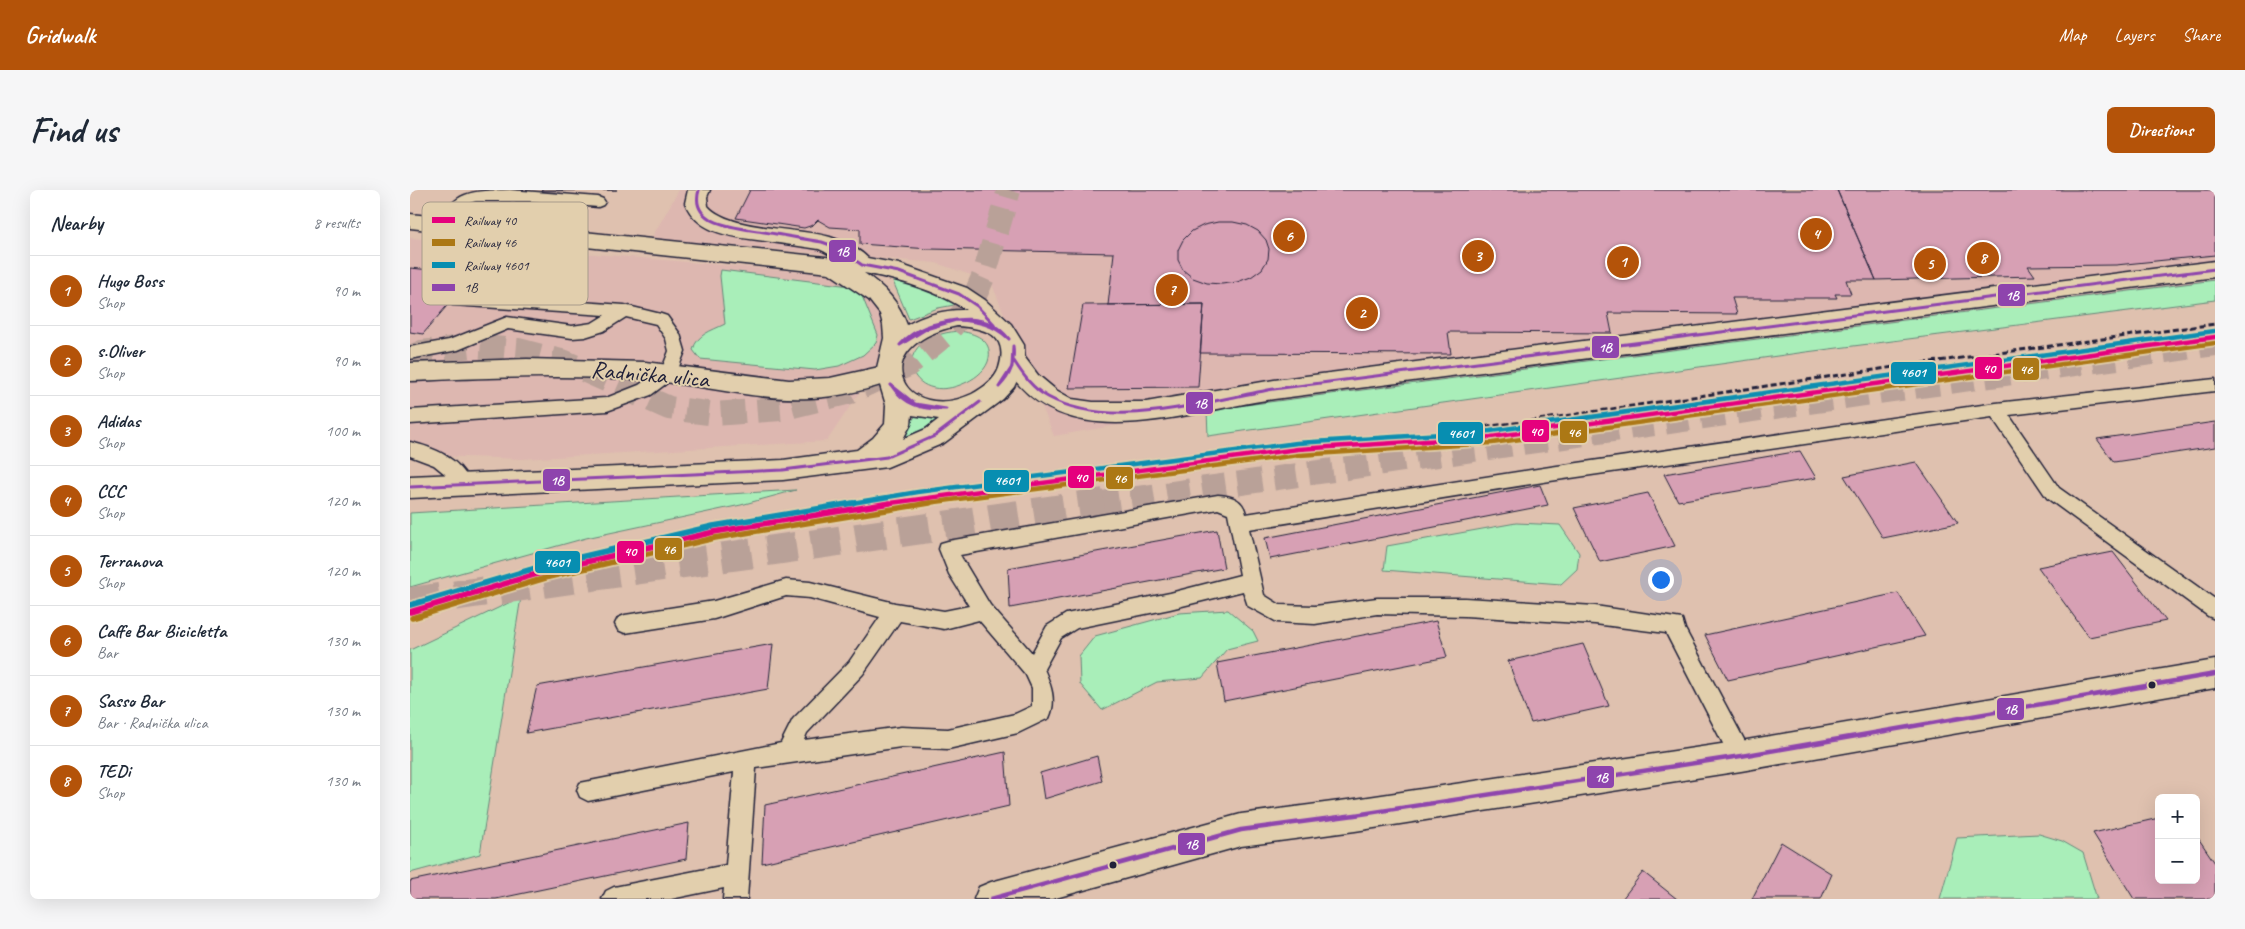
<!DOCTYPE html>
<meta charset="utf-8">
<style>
body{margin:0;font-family:Caveat,sans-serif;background:#f6f6f7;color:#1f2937}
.controls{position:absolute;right:15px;bottom:15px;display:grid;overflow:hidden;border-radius:8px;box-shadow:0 5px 20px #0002}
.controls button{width:45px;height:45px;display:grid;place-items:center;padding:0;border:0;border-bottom:1px solid #e0e1e3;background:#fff;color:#1f2937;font:25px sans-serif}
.you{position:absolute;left:1250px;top:389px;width:18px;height:18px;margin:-12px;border:4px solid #fff;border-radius:50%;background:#1a73e8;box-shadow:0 0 0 8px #1a73e833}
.badge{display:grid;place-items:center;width:32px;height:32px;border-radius:50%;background:#b45309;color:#fff;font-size:16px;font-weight:700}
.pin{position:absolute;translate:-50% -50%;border:2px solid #fff;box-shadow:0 1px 5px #0006}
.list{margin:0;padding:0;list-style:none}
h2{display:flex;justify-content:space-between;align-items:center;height:65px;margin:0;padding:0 20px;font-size:21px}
h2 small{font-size:16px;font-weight:400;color:#747a83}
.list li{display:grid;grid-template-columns:32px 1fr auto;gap:15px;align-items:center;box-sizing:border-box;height:70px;padding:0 20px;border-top:1px solid #e0e1e3}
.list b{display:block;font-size:19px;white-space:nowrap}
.list p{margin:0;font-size:16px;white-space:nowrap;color:#747a83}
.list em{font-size:16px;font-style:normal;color:#747a83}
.map{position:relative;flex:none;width:1805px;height:709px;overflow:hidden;border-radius:8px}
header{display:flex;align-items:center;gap:30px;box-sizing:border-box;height:70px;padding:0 25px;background:#b45309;color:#fff}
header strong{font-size:24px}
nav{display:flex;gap:28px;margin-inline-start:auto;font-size:18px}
.intro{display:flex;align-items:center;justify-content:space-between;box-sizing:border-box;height:120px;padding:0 30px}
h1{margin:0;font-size:35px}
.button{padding:12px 22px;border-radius:8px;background:#b45309;color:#fff;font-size:18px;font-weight:700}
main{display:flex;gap:30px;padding:0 30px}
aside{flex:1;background:#fff;border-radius:8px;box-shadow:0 5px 20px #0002}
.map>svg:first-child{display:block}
</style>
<header>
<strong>Gridwalk</strong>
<nav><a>Map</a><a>Layers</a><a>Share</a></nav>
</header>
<div class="intro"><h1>Find us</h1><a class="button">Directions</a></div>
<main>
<aside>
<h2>Nearby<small>8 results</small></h2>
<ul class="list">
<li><span class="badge">1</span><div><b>Hugo Boss</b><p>Shop</p></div><em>90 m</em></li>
<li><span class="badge">2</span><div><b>s.Oliver</b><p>Shop</p></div><em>90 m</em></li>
<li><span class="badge">3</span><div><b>Adidas</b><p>Shop</p></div><em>100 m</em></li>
<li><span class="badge">4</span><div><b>CCC</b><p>Shop</p></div><em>120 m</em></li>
<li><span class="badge">5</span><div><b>Terranova</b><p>Shop</p></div><em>120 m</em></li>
<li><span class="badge">6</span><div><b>Caffe Bar Bicicletta</b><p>Bar</p></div><em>130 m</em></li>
<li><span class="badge">7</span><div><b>Sasso Bar</b><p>Bar · Radnička ulica</p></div><em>130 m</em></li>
<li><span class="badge">8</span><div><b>TEDi</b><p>Shop</p></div><em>130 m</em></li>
</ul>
</aside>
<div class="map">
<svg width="1805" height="709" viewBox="0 0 1805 709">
<rect width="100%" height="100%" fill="#dfc1af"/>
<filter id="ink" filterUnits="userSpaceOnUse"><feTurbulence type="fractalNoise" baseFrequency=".02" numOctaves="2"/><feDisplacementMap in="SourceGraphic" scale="10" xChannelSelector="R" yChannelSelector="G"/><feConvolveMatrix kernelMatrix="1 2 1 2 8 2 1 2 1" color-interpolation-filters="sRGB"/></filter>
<g filter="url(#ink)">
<path fill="#ddb7b0" d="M269,0H1805V90L797,220L644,246L581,92L526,73L241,49Z
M0,48L427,85L456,99L476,127L473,167L417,251L112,269L0,265Z"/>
<path fill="#a9eeb9" stroke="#66887a" d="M311,80L440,96L452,106L468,145L466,153L453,165L429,176L405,180L290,169L283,160C287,144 301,141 315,134L310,86Z
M482,89L510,96L550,114L528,118L499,129Z
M1805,90V110L1396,162L798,246L797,220Z
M549,141C564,143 582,149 579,168C577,179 567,187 557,192C499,221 472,147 549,141Z
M506,225L539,227L523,240L488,252Z
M386,300L331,315L176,348L0,397V323Z
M1106,333L1150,335L1169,363L1167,379L1151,394L974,380L977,356Z
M111,407L70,664L0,683V460Z
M818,420L843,441L848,451L817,459L792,488L747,492L692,520L670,494L669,466L685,446L769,423Z
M1629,644L1652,651L1673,663L1687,709H1530L1547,648Z"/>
<path fill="#d7a0b4" stroke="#22223b" d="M132,0H207L131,1Z
M340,0H1427L1466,90H1436L1441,104H1425L1427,108H1322L1327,124L1198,123L1202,143L1038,142L1041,164L790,163L794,114L698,115L704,63L519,59L450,54V39L420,37L408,30L403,35L394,38L326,28Z
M1427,0H1805V65L1706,75L1618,76L1625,86L1466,90Z
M808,32H823L837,35L848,41L856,50L859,59L858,69L852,79L841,87L827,92L812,94L797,93L783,88L773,80L768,70V60L773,50L782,41L794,35Z
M0,78L64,84L13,144L0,142Z
M794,114L788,197L659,198L673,115Z
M1805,232V257L1704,272L1687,249Z
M1390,261L1406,288L1268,311L1254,284Z
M1506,272L1548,333L1473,348L1434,286Z
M1130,295L1138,315L860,369L855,348Z
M1238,303L1265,356L1190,372L1164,318Z
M807,340L814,378L600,418L598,378Z
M1703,362L1756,431L1679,447L1628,377Z
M1488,403L1515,446L1318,490L1295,445Z
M1026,431L1037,467L814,511L807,473Z
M363,454L358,499L116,543L127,496Z
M1173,454L1199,516L1121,533L1098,471Z
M595,562L599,616L352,673L355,615Z
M687,566L692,591L634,609L630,583Z
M1749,628V690H1786V645L1805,673V709H1724L1683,643Z
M279,633L276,669L86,709H0V691Z
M1371,652L1422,684L1411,709H1342Z
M1233,682L1267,709H1212Z"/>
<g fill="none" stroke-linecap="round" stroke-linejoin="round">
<path stroke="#b9a198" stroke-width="24" stroke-dasharray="24 12" stroke-linecap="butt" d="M0,167L12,162L61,156L108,160L155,172L259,218L305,224L371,219L440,202L498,175L536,144L563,110L574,85L599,0
M685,314L1805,154"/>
<path stroke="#b9a198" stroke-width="30" stroke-dasharray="30 15" stroke-linecap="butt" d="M0,412L694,313"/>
<g stroke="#22223b" stroke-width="3">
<path id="service" d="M100,0L188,7L193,9L195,12L193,15L188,17L119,11H66C51,14 45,27 37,39H27L25,35C47,0 60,1 100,0Z
M43,103L214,115L251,124L257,126L270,144L275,161L265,187L241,205L197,221L0,234V220L196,208L229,195L252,179L259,161L256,149L246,134L216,127L194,141L175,147L162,148L98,139L48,160L0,169V157L39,150L97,127L162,136L182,133L195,125L43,115L37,113L35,109L37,105Z
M1805,189V201L1599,225L1649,298L1805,409V429L1798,426L1637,308L1582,227L1140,291L839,339L854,405L870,415L905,416L967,408H1055L1185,416L1272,429L1275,439L1339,559L1342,566L1339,573L1331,576L1323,573L1256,443L1185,434L1055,426L967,424L905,434L867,432L838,416L833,401L760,419L667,438L651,448L634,479C641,495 647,511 639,528L608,543L538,559L491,557L346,578L337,709H313L314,698L261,709H192L196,701L204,697L316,675L324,582L178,611L170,607L167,600L170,593L371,553L383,529L439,472L470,427L400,408L376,406L304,429L215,443L208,440L205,434L208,428L215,425L304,411L376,390L400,392L485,413L534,421L559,416L539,384L529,359L531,353L538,351L808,305C822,306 833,309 836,324L1140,277L1586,213ZM808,319L818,323L830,385L760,403L656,424L637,436L622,463L580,415L550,365ZM569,430L616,485L622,498V516L605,524L538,539L491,537L394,550L397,543L453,484L490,431L534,439Z
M0,252C26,258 48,268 61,293L58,298L52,300L46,298L35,284L24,275L0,266Z"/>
</g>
<g stroke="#22223b" stroke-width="3">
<path id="minor" d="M278,0H300L297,7L298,16C320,41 387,37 420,47C435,52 455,61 463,75L460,80C441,86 426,65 409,59C391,56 373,54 355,51C325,47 288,45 275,13Z
M1805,71V87L864,209C773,221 649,273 592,171L595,165L604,162L613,165L628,185L646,200L662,209L683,212H736L864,190Z
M117,169L235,172L379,190L420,188L478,175L487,178L490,184L487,190C459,199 430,207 401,208C345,211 291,194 235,190C157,184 78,188 0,191V173Z
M1805,470V498L1331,581L945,641L831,656L642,709H564L569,697L581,692L831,624L945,609L1331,551Z"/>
</g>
<g stroke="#22223b" stroke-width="3">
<path id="secondary" d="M0,24L425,68L452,67L489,74L557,98L575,110L601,134L614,155L615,173L604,197L593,209L534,253L477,277L373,290L0,308V286L373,270L447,260L463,248L475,234L476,215L466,182L474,148L473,135L470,124L459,110L419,83L0,38ZM454,83C490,90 526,100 556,120C537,119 513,125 497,135C489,112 475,97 454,83ZM547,136C573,138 600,143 589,178C585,190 573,198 562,204C493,236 452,156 547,136ZM502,225L529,229L516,239L493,249L501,234Z"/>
</g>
<use href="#service" fill="#e2cfad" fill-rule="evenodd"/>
<use href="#minor" fill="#e2cfad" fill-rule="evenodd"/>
<use href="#secondary" fill="#e2cfad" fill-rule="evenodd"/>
<path stroke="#22223b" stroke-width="3" stroke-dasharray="6 3" stroke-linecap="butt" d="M888,259L1121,231L1484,177L1805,134"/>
<g stroke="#e2cfad" stroke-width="6">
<path id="bus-1-far1" d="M289,0C278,36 331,38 354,42C373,45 393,49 412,52L426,57L452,75L489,82L549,104L567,116L584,134
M546,130C567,131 584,134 599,149
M546,130C567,127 586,132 599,149
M490,155C505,138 524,133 546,130
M490,155L516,139L546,130
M604,171C613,185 623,199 638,207C702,242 796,211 864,199L1805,79
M481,195L505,214L536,219
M481,195C494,215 513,220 536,219
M589,197L602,177L603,156
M589,197C601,185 605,173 603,156
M0,297L373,280L477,267L525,246L570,212"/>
</g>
<g stroke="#e2cfad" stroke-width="8">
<path id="bus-1" d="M581,709L831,640L945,625L1331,566L1805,484"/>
</g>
<use href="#bus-1-far1" stroke="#8e44ad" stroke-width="3"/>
<use href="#bus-1" stroke="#8e44ad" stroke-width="4.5"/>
<g stroke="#e2cfad" stroke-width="8">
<path id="rail-1-far1" d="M473,314L888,259L1081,247L1805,147"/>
</g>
<g stroke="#e2cfad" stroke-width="9">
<path id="rail-1" d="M0,422L137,381L304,342L480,313"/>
</g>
<g stroke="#e2cfad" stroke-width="8">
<path id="rail-2-far1" d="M510,314L889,265L1082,253L1805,153"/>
</g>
<g stroke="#e2cfad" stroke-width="9">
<path id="rail-2" d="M2,428L139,387L305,348L520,313"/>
</g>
<g stroke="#e2cfad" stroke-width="8">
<path id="rail-3-far1" d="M436,314L508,302L887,253L1080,241L1804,141"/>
</g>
<g stroke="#e2cfad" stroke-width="9">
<path id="rail-3" d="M0,415L136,375L303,336L443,313"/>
</g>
<use href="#rail-1-far1" stroke="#e5007d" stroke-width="4.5"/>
<use href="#rail-1" stroke="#e5007d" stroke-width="5.5"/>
<use href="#rail-2-far1" stroke="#ac7815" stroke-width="4.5"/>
<use href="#rail-2" stroke="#ac7815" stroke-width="5.5"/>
<use href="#rail-3-far1" stroke="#078eb1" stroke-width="4.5"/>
<use href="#rail-3" stroke="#078eb1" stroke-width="5.5"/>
</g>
</g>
<g fill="#22223b" stroke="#e2cfad" stroke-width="2">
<circle cx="1742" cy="495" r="4.5"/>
<circle cx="703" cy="675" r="4.5"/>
</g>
<g text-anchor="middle" stroke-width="4" stroke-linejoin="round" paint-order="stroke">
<g font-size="24" fill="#22223b" stroke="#e2cfad">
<text transform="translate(240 184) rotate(5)" y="8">Radnička ulica</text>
</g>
</g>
<rect x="12" y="12" width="166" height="103" rx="8" fill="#e2cfad" stroke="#a89b8b" stroke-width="1"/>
<rect x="22" y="27" width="23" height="6" fill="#e5007d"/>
<rect x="22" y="49" width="23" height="7" fill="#ac7815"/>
<rect x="22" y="72" width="23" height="6" fill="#078eb1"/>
<rect x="22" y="94" width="23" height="7" fill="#8e44ad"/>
<g font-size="14" fill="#22223b">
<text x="54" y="35">Railway 40</text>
<text x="54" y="57">Railway 46</text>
<text x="54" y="80">Railway 4601</text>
<text x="54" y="102">1B</text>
</g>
<g stroke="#e2cfad" stroke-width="2">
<rect x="418" y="49" width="29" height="24" rx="5" fill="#8e44ad"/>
<rect x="1587" y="93" width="29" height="24" rx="5" fill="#8e44ad"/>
<rect x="1181" y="145" width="29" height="24" rx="5" fill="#8e44ad"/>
<rect x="1564" y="166" width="29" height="24" rx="5" fill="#e5007d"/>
<rect x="1602" y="167" width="28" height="24" rx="5" fill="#ac7815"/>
<rect x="1480" y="171" width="47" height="24" rx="5" fill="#078eb1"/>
<rect x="775" y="201" width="29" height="24" rx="5" fill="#8e44ad"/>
<rect x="1111" y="229" width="29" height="24" rx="5" fill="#e5007d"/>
<rect x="1149" y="230" width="29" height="24" rx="5" fill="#ac7815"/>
<rect x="1027" y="231" width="47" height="24" rx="5" fill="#078eb1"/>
<rect x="657" y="275" width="28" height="24" rx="5" fill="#e5007d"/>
<rect x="695" y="276" width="29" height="24" rx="5" fill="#ac7815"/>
<rect x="132" y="278" width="29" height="24" rx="5" fill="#8e44ad"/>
<rect x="573" y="279" width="47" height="24" rx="5" fill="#078eb1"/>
<rect x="244" y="347" width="29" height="24" rx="5" fill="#ac7815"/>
<rect x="206" y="350" width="29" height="24" rx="5" fill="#e5007d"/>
<rect x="124" y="360" width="47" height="24" rx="5" fill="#078eb1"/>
<rect x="1586" y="507" width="29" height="24" rx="5" fill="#8e44ad"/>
<rect x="1176" y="575" width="29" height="24" rx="5" fill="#8e44ad"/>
<rect x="767" y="642" width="29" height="24" rx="5" fill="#8e44ad"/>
</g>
<g font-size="14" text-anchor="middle" font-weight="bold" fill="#fff">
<text x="432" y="66">1B</text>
<text x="1602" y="110">1B</text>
<text x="1195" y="162">1B</text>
<text x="1579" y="183">40</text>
<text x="1616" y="184">46</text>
<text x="1503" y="187">4601</text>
<text x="790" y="218">1B</text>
<text x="1126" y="246">40</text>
<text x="1164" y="247">46</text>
<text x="1051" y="248">4601</text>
<text x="671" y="292">40</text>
<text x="710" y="293">46</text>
<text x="147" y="295">1B</text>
<text x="597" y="295">4601</text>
<text x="259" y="364">46</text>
<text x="220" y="366">40</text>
<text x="147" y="377">4601</text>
<text x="1600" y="524">1B</text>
<text x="1191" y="592">1B</text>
<text x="781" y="659">1B</text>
</g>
</svg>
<div class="controls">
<button>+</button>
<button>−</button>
</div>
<div class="you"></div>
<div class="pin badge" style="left:1213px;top:72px">1</div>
<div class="pin badge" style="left:952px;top:123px">2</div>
<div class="pin badge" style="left:1068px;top:66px">3</div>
<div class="pin badge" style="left:1406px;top:44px">4</div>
<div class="pin badge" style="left:1520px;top:74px">5</div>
<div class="pin badge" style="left:879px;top:46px">6</div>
<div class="pin badge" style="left:762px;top:100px">7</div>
<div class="pin badge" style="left:1573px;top:68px">8</div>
</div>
</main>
